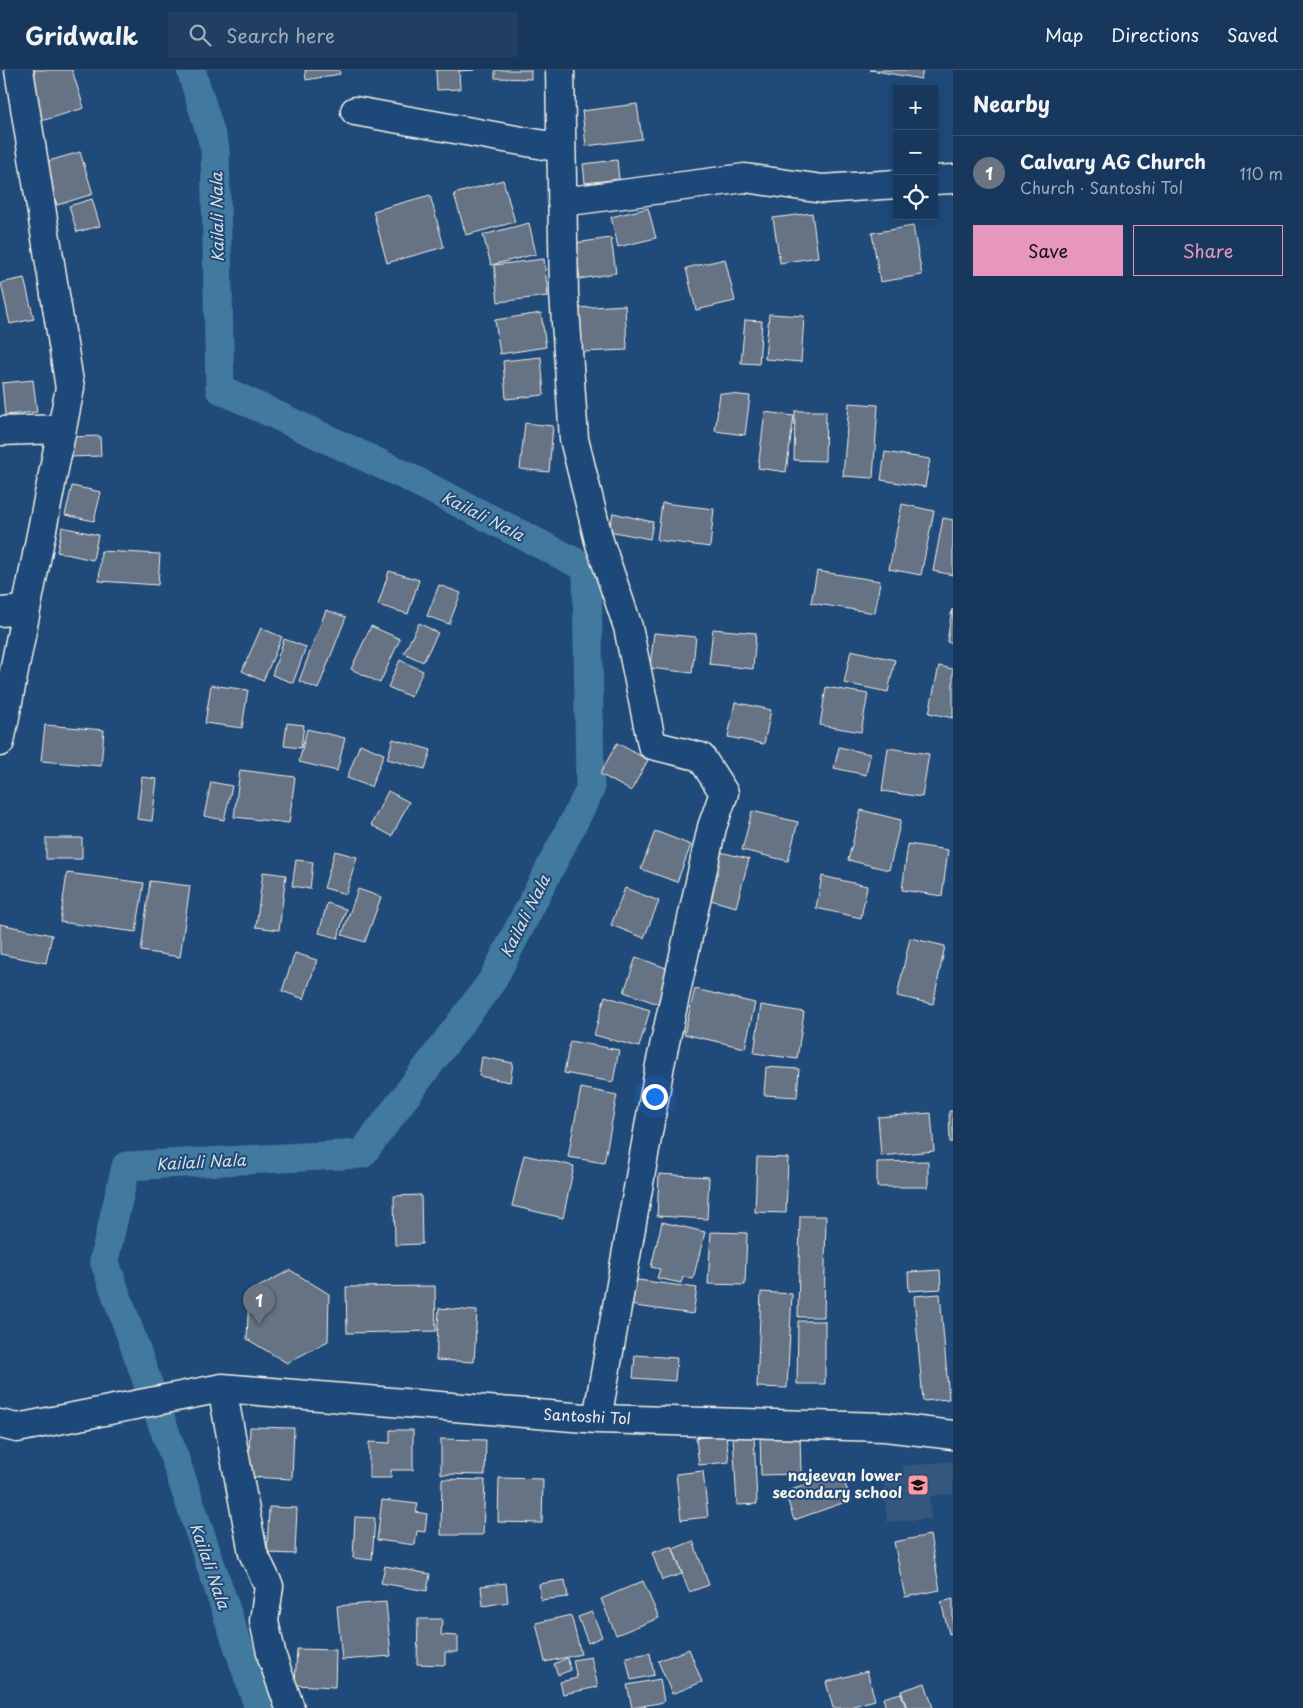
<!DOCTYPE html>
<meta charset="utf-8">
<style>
body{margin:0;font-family:"Playpen Sans",sans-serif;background:#203f62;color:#f1f3f6}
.controls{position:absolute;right:15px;top:15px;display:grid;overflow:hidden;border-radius:0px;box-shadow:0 2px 12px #0003}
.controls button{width:45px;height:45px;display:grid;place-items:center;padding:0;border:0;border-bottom:1px solid #365272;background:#17385c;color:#f1f3f6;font:25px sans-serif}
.you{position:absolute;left:654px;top:1026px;width:18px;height:18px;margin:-12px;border:4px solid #fff;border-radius:50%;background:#1a73e8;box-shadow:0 0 0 8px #1a73e833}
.badge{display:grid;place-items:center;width:32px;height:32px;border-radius:50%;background:#e797bd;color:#fff;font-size:16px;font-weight:700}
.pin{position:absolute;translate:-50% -41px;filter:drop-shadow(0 1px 2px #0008)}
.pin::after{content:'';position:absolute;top:26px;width:18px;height:15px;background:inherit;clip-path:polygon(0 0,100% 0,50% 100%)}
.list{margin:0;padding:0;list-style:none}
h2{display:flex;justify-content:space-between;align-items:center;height:65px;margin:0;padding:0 20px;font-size:21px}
h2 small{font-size:16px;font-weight:400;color:#9eacbb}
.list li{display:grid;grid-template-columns:32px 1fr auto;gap:15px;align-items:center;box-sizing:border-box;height:75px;padding:0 20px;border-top:1px solid #365272}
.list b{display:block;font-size:19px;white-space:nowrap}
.list p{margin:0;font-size:16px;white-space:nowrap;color:#9eacbb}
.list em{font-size:16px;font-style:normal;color:#9eacbb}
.actions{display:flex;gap:10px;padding:15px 20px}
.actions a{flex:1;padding:11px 0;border:1px solid #e797bd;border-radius:0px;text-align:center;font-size:18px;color:#e797bd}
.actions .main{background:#e797bd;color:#111}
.icon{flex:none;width:28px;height:28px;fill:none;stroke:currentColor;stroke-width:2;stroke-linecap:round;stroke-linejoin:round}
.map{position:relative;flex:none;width:953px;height:1638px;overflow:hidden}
header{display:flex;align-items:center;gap:30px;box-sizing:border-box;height:70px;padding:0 25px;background:#17385c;border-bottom:1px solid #365272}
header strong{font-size:24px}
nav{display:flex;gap:28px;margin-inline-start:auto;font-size:18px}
.search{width:350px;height:45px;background:#203f62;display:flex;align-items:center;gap:12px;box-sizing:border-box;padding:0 18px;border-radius:0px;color:#9eacbb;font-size:19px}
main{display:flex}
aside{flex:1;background:#17385c}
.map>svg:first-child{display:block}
</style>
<header>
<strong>Gridwalk</strong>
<div class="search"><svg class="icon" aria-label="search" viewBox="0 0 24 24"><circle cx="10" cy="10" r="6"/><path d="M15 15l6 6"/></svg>Search here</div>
<nav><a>Map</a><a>Directions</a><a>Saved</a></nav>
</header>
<main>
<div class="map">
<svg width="953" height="1638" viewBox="0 0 953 1638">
<rect width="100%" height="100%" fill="#1f4a7a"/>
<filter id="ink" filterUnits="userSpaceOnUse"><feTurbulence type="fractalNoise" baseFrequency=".02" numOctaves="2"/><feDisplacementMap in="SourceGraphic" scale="10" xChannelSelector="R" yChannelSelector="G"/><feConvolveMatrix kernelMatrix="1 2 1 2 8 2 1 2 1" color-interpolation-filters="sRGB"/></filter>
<g filter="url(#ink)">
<path fill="#34567d" d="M953,1391V1424L930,1426L931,1449L887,1452L883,1407L903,1405V1396Z"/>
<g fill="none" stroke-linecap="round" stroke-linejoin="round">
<path stroke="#42799e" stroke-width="29" d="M191,0L215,78L220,319L404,405L587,498L590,720L492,911L362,1084L126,1096L104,1190L177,1395L259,1638"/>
</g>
<path fill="#667385" stroke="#f4f1e8" d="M21,0H72L84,38L38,52Z
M305,0H339L340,4L306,10Z
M436,0H474L459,1L460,19L437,20Z
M495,0H531V9L495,8Z
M870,0H923L921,9Z
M637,34L642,69L586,76L582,41Z
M80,82L93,124L57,135L45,92Z
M617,90L619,109L585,113L583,94Z
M503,110L515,152L466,165L454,124Z
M430,125L444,177L387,193L373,141Z
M92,129L100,156L77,162L69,136Z
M648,138L656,168L618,177L611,147Z
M812,143L818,187L780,193L773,148Z
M529,153L536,184L491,195L483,165Z
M913,156L922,205L880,212L872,163Z
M611,168L616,203L580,209L575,173Z
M544,189L548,226L498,232L494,195Z
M725,189L735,231L696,240L686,198Z
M24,208L34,249L10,254L1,213Z
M625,235L627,280L581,282L578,238Z
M541,243L546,277L500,284L495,250Z
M769,244L804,246L801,292L765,289Z
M745,250L762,251L759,294L741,293Z
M541,287L544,325L506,329L503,291Z
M33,310L37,342L5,345L2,313Z
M720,323L750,326L745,365L715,361Z
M849,333L878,335L873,408L843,406Z
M795,341H826L825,391L794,390Z
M765,342L794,346L786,402L758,398Z
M525,353L553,356L549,402L520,399Z
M100,366L101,386L70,387L69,367Z
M885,382L930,389L925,417L881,410Z
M72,416L101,422L94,451L65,445Z
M662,433L714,439L710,477L657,470Z
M902,434L934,441L921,505L889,499Z
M613,443L653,452L650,469L609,461Z
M943,448L953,450V505L933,501Z
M62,457L98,465L93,490L57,482Z
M101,481L160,484L158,515L99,511Z
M389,501L419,510L408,544L378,535Z
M817,501L880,511L875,543L811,533Z
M439,515L461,523L449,554L427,546Z
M952,539L953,540V573L947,572Z
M326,540L346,547L318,619L299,611Z
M419,553L438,563L423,592L404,583Z
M371,556L400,569L380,613L351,599Z
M261,558L282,567L263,611L242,601Z
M713,559L756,563L753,599L709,594Z
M654,563L696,567L692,603L650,598Z
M284,569L306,577L293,613L272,605Z
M851,580L895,590L888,622L844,613Z
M400,590L423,601L411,627L388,617Z
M939,596L953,599V648L929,643Z
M211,615L248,620L242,658L205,653Z
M826,617L868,624L861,662L820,655Z
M735,632L771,640L764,674L728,667Z
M287,653L304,655L301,678L284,676Z
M45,655L104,660L101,696L41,691Z
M307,659L345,668L337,701L299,692Z
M393,669L431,680L425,699L387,689Z
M617,673L648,690L631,721L600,704Z
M360,674L384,684L371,717L347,708Z
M839,677L870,684L866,705L834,698Z
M888,678L929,684L922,727L882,721Z
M240,700L295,707L289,753L234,747Z
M142,707L157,709L152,751L137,749Z
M211,712L232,716L224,750L204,746Z
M388,721L409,732L392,766L371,755Z
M861,740L901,750L889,800L848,790Z
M752,741L798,752L788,791L742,780Z
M655,761L691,775L677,812L641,799Z
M46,768H82V789H46Z
M908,774L948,780L942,826L902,820Z
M335,781L357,787L346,824L324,818Z
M716,781L749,789L736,837L703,828Z
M296,790L313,792L310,819L292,816Z
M263,802L286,805L279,860L256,857Z
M67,803L144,813L136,862L60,852Z
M822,806L867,816L861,848L816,838Z
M150,811L190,816L180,887L141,881Z
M625,818L659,831L644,868L611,855Z
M358,819L381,827L365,872L342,865Z
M327,833L346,839L338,868L319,863Z
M0,854L52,865L46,893L0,884Z
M910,868L945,876L933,934L897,926Z
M295,883L317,890L304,929L282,921Z
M636,887L677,902L664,936L624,922Z
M695,919L755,933L745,978L684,964Z
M605,926L650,940L639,977L594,965Z
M761,935L804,942L797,989L754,983Z
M570,971L619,980L613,1012L564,1003Z
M482,987L513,993L510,1012L479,1006Z
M766,997L799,999L797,1027L764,1025Z
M581,1018L617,1025L604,1093L568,1087Z
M949,1041H953V1072H950Z
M931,1043L934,1081L881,1086L878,1047Z
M524,1085L574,1096L563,1148L512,1136Z
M757,1087L788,1088L786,1143L755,1142Z
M928,1091V1117H877V1092Z
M659,1104L709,1107L707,1149L657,1146Z
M421,1125L422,1174L395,1175L394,1126Z
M800,1146H826L824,1247H798Z
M662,1152L705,1162L693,1209L683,1207L681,1213L657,1208L660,1199L651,1197Z
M711,1162L747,1163L745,1215L708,1214Z
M290,1200L329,1224L328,1271L287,1293L247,1269L249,1222Z
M940,1200L941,1219L909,1221L908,1202Z
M631,1209L697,1218L693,1244L628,1235Z
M435,1216L436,1261L347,1263L346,1217Z
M761,1222L792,1224L787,1318L757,1317Z
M940,1224L949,1329L923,1331L914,1226Z
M439,1238L477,1241L474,1292L436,1290Z
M798,1251H825V1314H797Z
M635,1285L677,1288L675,1311L633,1308Z
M250,1357L294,1358L292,1409L248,1407Z
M390,1360H413V1400H391V1408H369V1372L390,1373Z
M726,1365L729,1392L699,1395L696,1368Z
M754,1365L757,1434L737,1435L733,1366Z
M760,1365H800L801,1404L761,1405Z
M441,1369L486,1370L485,1405L441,1404Z
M703,1401L708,1447L681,1450L676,1404Z
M841,1403L851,1430L794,1450L785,1422Z
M499,1408L543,1409L542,1453L498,1452Z
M442,1409L485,1410L483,1465H441Z
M382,1430L418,1434L416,1442L427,1444L425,1462L417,1461L415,1475L377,1470Z
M269,1437L297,1438L295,1484L267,1483Z
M355,1447L375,1448L372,1490L353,1488Z
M930,1465L940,1520L905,1527L894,1472Z
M693,1471L709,1515L689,1522L673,1479Z
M672,1476L682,1504L662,1510L652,1483Z
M385,1496L430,1504L427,1521L381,1513Z
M565,1510L568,1527L541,1530L539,1514Z
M643,1511L659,1548L616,1565L601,1529Z
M506,1513L508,1532L483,1536L481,1516Z
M953,1529V1563L949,1564L941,1532Z
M386,1532L391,1586L342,1590L337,1536Z
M592,1542L602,1567L588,1573L578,1547Z
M571,1545L581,1584L545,1592L536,1553Z
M418,1549H442L441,1565L458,1566V1582H445V1595L417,1594Z
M297,1579L336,1580L335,1617L295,1615Z
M689,1579L702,1612L672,1624L658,1591Z
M650,1583L654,1605L631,1610L626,1587Z
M591,1587L598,1617L563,1624L560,1612L577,1608L573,1590Z
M567,1588L571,1600L558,1605L554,1594Z
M867,1601L875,1630L846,1638H833L826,1612Z
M660,1609L664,1632L632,1638L627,1615Z
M925,1613L933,1638H907L901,1621Z
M901,1623L906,1638H886L883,1628Z"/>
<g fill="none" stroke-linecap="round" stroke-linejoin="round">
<g stroke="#f4f1e8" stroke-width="31">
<path id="minor" d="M560,0L564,223L574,369L599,471L628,557L652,675L701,687L724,723L712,757L660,995L597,1349
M355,41L561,78
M934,110L953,109
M562,132L745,108L823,119L897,114
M0,361L61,359
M0,542L26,540
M0,672L70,318L19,0
M222,1318L253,1483L269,1516L264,1551L272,1587L290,1638
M0,1354L17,1358L222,1318L597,1349L885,1357L953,1365"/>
</g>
<use href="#minor" stroke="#1f4a7a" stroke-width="28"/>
</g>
</g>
<defs>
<g id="school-square" transform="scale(1.125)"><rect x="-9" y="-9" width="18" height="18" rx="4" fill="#ff9aa2" stroke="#1f4a7a"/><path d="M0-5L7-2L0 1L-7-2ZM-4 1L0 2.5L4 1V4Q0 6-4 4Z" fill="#111"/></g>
</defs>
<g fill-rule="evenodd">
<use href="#school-square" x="918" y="1415"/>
</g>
<g text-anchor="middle" stroke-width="4" stroke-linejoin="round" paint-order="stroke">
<g font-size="15" fill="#f4f1e8" stroke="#1f4a7a">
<text transform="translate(587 1347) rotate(3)" y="5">Santoshi Tol</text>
</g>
<g font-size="15" font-weight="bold" fill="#f4f1e8" stroke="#1f4a7a" text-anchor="end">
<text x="902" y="1411">najeevan lower<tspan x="902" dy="17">secondary school</tspan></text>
</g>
<g font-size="16" font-style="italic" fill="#d9dfdd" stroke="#1f4a7a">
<text transform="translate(217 147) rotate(-91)" y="6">Kailali Nala</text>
<text transform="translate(483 446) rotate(27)" y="6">Kailali Nala</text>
<text transform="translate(525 846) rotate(-63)" y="6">Kailali Nala</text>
<text transform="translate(201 1092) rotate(-3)" y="6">Kailali Nala</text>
<text transform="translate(210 1496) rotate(71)" y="6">Kailali Nala</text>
</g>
</g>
</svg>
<div class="controls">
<button>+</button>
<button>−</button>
<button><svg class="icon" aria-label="locate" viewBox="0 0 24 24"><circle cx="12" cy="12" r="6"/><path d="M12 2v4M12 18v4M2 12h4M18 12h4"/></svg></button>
</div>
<div class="you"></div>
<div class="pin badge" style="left:259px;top:1255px;background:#6b7280">1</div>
</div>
<aside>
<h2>Nearby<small></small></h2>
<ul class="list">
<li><span class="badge" style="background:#6b7280">1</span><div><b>Calvary AG Church</b><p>Church · Santoshi Tol</p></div><em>110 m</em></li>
</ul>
<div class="actions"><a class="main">Save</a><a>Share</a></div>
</aside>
</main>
